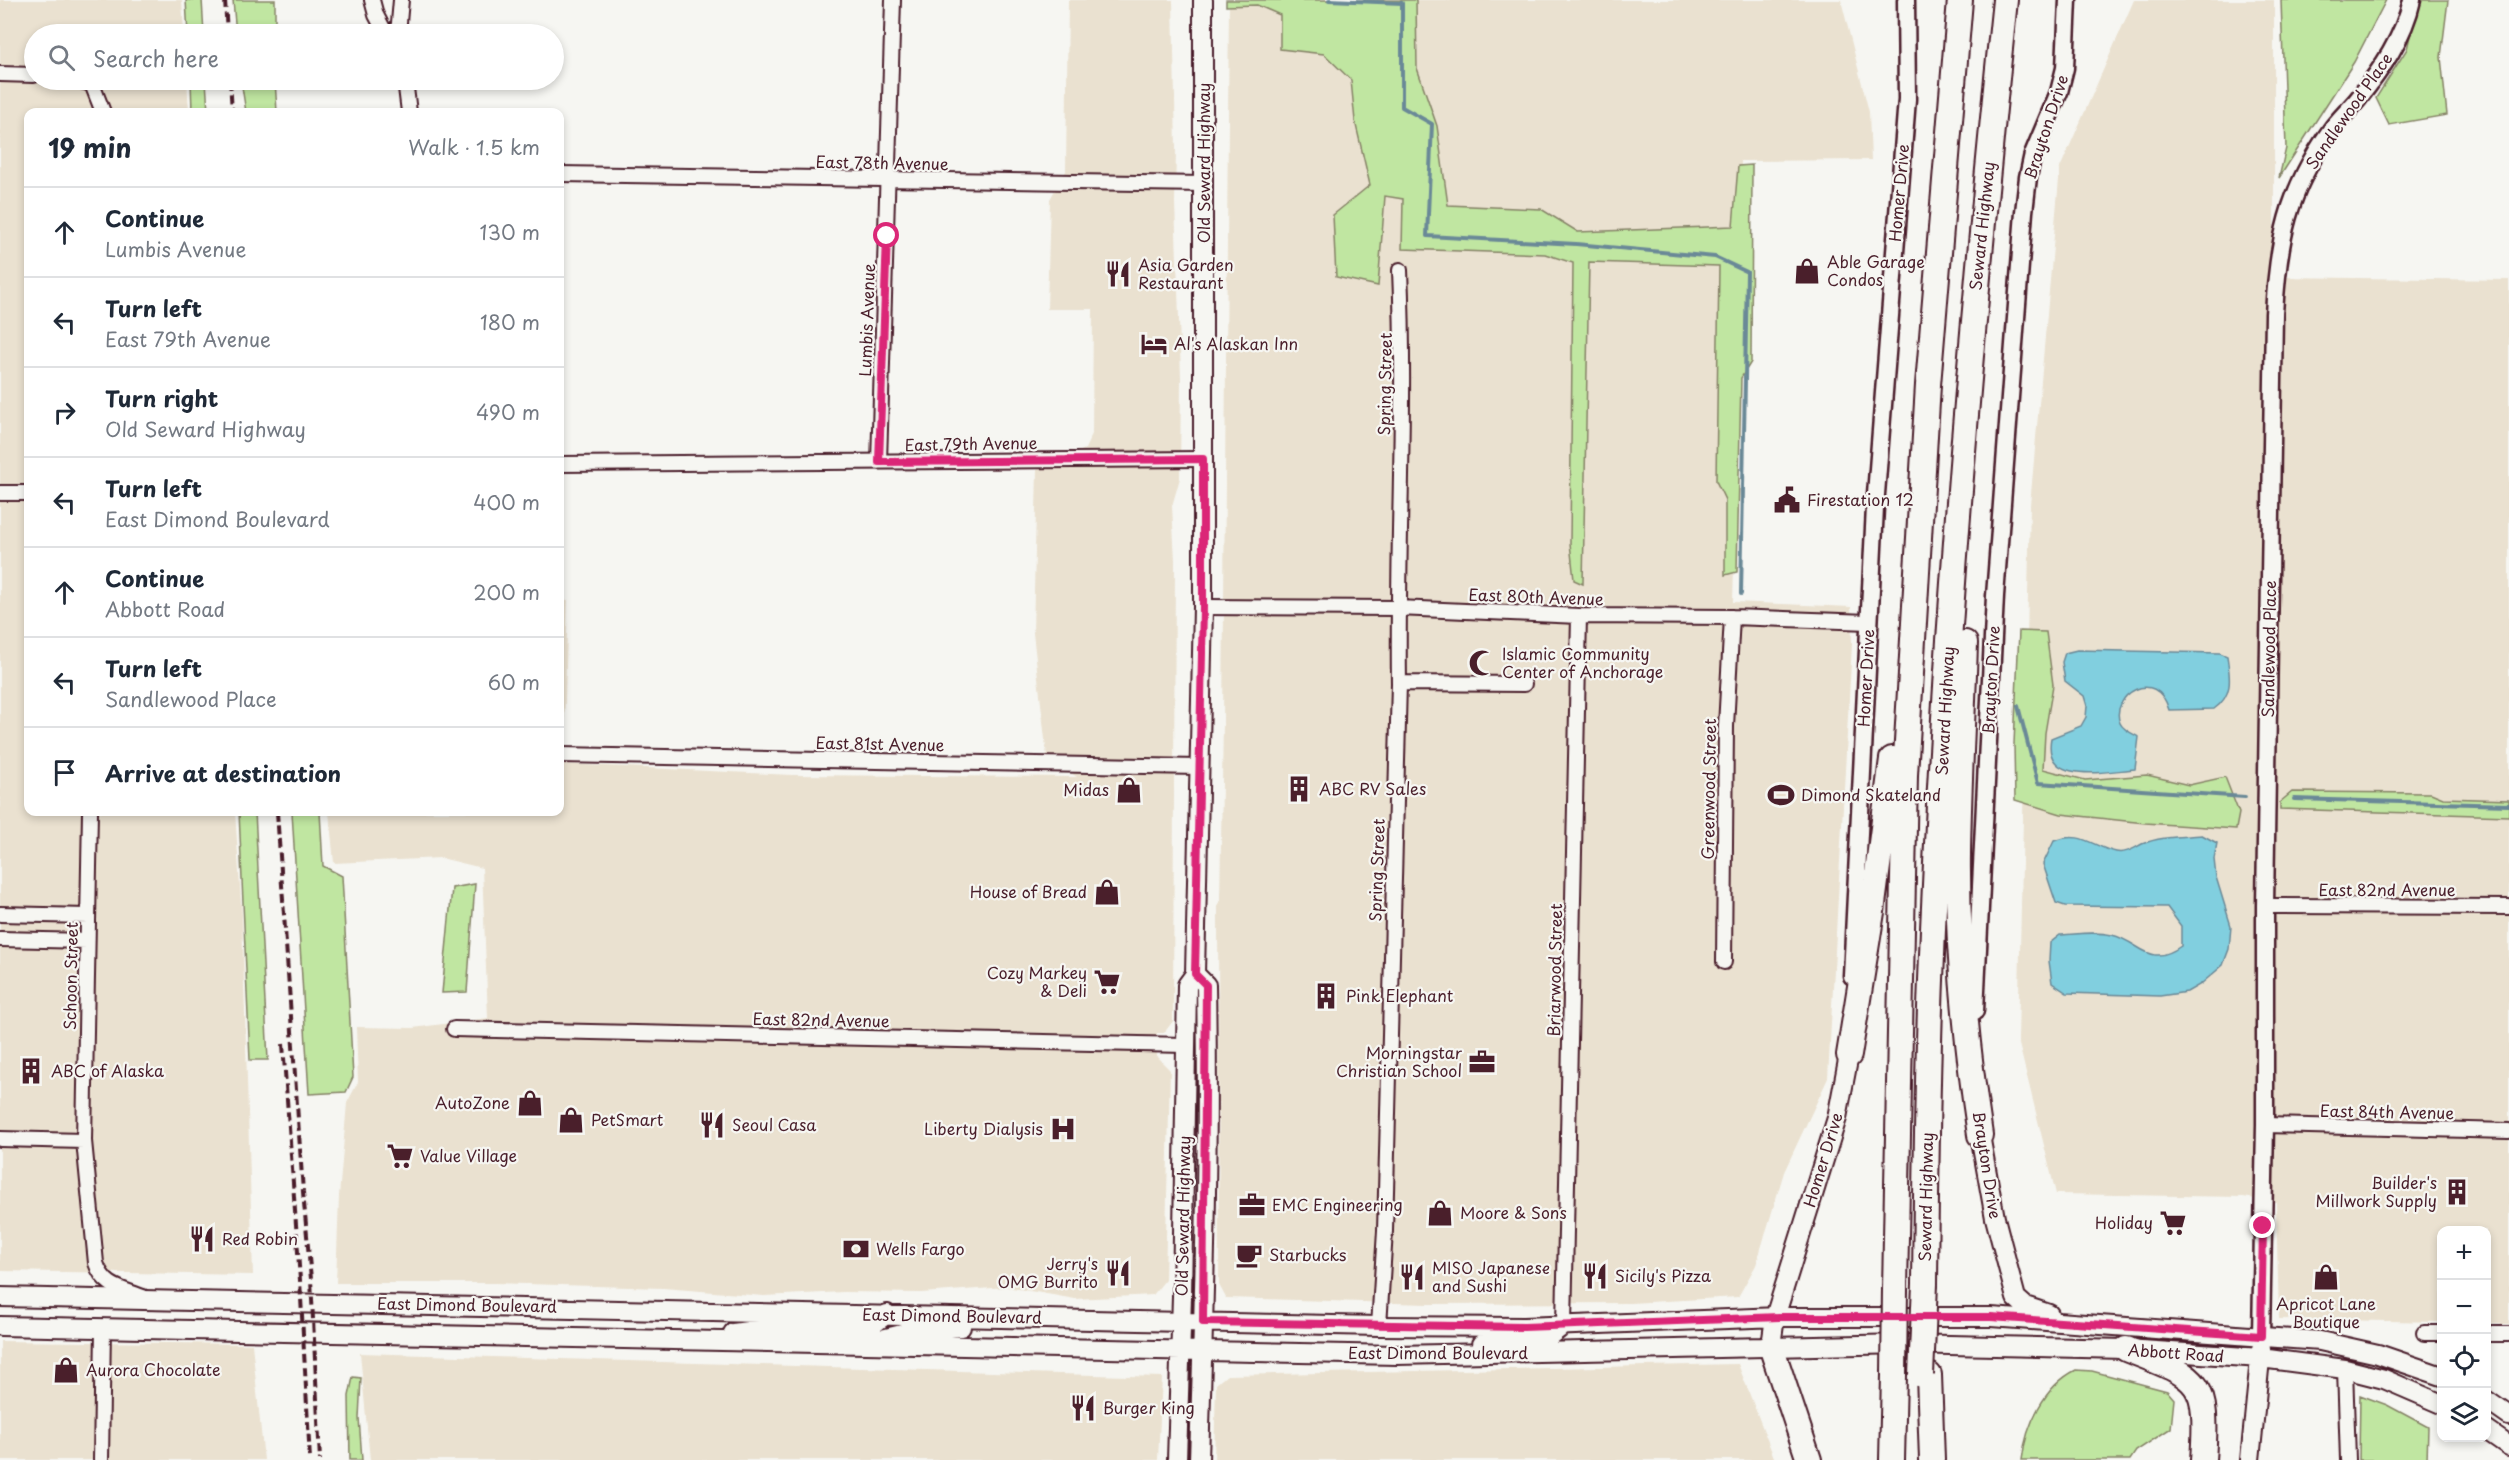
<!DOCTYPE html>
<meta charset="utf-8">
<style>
body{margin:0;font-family:"Playpen Sans",sans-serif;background:#f6f6f7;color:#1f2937}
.controls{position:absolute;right:18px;bottom:18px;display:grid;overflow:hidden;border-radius:12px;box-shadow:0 3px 9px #0003}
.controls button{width:54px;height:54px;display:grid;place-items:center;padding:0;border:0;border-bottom:2px solid #e0e1e3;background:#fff;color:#1f2937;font:30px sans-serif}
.stop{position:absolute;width:18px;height:18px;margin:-14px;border:4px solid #db2777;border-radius:50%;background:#fff}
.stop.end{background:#db2777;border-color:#fff;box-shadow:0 2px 6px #0008}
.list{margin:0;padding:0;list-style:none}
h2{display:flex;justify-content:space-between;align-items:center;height:78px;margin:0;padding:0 24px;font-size:26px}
h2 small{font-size:20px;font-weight:400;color:#747a83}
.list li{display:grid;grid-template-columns:39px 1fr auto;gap:18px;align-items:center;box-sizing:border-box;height:90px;padding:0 24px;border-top:2px solid #e0e1e3}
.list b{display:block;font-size:22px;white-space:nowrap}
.list p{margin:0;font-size:20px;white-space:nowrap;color:#747a83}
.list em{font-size:20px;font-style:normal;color:#747a83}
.icon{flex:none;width:33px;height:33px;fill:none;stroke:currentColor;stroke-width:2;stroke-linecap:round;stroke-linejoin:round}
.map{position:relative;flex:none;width:2509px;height:1460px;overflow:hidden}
.search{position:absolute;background:#fff;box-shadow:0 3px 9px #0003;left:24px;top:24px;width:540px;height:66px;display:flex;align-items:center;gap:15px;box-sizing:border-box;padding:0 21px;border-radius:33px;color:#747a83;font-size:22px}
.panel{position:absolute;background:#fff;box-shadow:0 3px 9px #0003;left:24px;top:108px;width:540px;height:708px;border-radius:12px}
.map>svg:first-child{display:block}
</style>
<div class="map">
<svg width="2509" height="1460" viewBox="0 0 2509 1460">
<rect width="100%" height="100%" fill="#f6f6f2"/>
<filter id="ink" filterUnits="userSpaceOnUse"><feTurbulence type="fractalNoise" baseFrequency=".0167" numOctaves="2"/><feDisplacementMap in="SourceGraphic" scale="12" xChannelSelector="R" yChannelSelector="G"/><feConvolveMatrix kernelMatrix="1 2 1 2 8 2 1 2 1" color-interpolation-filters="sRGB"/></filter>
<g filter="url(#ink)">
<path fill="#eae1d0" d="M0,0H182L184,34H34V80H187L189,112H28V812H235L242,916L253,1275L0,1271Z
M1068,0H1173L1176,149L1175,203L1181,377L1180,478L1172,506L1175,560L1173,1021L1164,1033H1157V1057L1170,1070L1165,1280L1153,1295L1075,1299L1007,1287L921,1293L843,1292L764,1296L663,1288L495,1283H336L339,1196L347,1103L358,1082L356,1027L413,1028L488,1018L482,868L441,858L334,863L329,812H560V600H568L563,764L792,775L1077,777L1047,757L1033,633L1037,470L1085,449L1092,434L1093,309H1047L1050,199L1066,171Z
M1229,0H1841L1869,112L1871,160L1741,161L1744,231L1733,602L1851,607L1852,644L1828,1078L1784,1172L1756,1265L1738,1297L1630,1303L1428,1304L1226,1298L1219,1285L1218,906L1220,902L1223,723Z
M2134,0H2274V277L2509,280V1324H2487L2486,1230H2442L2441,1322L2279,1319L2276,1202L2243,1197L2056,1194L2018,1040L2030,505L2060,168Z
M0,1341L252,1344L264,1460H0Z
M360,1353L1162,1377L1158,1460H370Z
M1738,1364L1775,1460H1214L1216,1384L1227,1375Z"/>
<path fill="#c0e6a1" stroke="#858266" stroke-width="1.5" d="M186,0H202L204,34H188Z
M233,0H275V34H236Z
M1226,0H1416L1417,68L1437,126L1448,205L1541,209L1578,232L1733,226L1738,166L1752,165L1751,362L1741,378L1737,572L1725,575V500L1716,481L1719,266L1589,262L1583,584L1574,580L1570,543L1573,263L1545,254L1402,249L1403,199L1385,196L1378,286L1336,277L1333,215L1370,185L1355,121L1351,80L1324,54L1280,49V15L1257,5L1226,6Z
M2281,0H2386L2354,62L2279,178L2286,148Z
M2421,0H2448L2441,57L2447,115L2389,125L2376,98L2407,49L2414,19Z
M191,80H206L208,112H192Z
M241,80H275L277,112H246Z
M2019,631L2046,632L2053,685L2045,733L2043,769L2085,780L2147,775L2189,785L2225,777L2239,813L2236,829L2145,823L2061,814L2015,800L2014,744Z
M2292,792L2431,793L2443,798L2509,800V816L2280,809V802Z
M239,812H255L268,1060H250Z
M292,812H320L323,866L342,876L353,1077L346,1092L309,1094Z
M475,884L467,992L442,993L452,888Z
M2076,1370L2092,1371L2167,1391L2174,1399L2171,1428L2136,1451L2130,1460H2022C2026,1425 2044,1386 2076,1370Z
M353,1377L361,1378L359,1418L362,1460H350L349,1396Z
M2360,1395L2387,1405L2428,1427L2427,1460H2359Z"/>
<path fill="#81cfdf" stroke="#6b8997" stroke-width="1.5" d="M2077,650L2220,653L2227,656C2230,677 2234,695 2214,709L2169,710C2156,665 2109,696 2120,723C2123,730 2133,734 2139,737L2135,769C2107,771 2042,786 2051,738L2081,726L2086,717L2087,706L2084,696L2065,681L2062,662L2065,653Z
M2202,835L2217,843L2214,859L2216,877L2231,926L2229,949L2223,965L2201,984L2187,992L2160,996L2067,993L2052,983L2049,961L2050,943L2060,935C2077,934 2096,931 2112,935C2141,942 2149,969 2181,946V926L2167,907L2065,906L2056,903L2043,864L2054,841C2081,830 2093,847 2116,852C2126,854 2134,848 2142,844C2161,836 2182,837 2202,835Z"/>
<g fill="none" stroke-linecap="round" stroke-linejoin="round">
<path stroke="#6b8997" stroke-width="4" d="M1329,0L1402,3V107L1432,124L1427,236L1576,244L1715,257L1747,272L1741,594
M2018,706L2038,783L2245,797
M2294,799L2509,805"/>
<g stroke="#4a1f2b" stroke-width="18">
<path id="minor" d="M372,0L376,15L386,34
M398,34L401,0
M0,74L34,75
M78,80L92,84L103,112
M405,80L409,112
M560,174L1204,184
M879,462L893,0
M560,464L1203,459
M0,493H28
M1203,607L1398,608L1579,616L1732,617L1869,622
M1399,683L1524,684
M560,755L1199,767
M90,812L84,1141L96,1263C104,1287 120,1288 143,1297
M2265,906L2509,907
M0,914L88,916
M0,939L87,941
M1724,962L1726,726L1732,617
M454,1029L1186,1045
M2265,1125L2509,1131
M0,1139L84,1141
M1564,1325L1579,616
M1379,1326L1385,1231L1399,683C1397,546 1406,408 1400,270
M2424,1333H2442
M2486,1334H2509
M2345,1369L2348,1460
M101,1460L103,1328"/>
</g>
<g stroke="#4a1f2b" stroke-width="21">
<path id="tertiary" d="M1852,976L1875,507L1907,99L1906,0
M1975,1011L1995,596L2024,212L2028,177L2033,154L2059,92L2065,68L2068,0
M2261,1336L2265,1125V906L2274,314C2278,241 2287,192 2331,130C2339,119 2349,110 2358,99C2381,70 2404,37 2412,0"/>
</g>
<g stroke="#4a1f2b" stroke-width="22">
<path id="secondary" d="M1195,974L1206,985C1209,1143 1204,1302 1199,1460
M1980,1135L1995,1218L2016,1298L2025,1306L2049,1314
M0,1297L1379,1326L1524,1327L1779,1317H1991L2320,1341L2378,1354L2442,1376
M0,1326L1397,1355L1904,1344L2126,1349L2261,1358L2345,1369L2384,1379L2442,1404
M733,1333L771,1328L867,1329L887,1314
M882,1339L918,1330L961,1327
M1481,1344L1546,1339L1564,1325
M1771,1346L1775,1317L1837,1118L1849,1055
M2486,1400L2509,1416
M2486,1430L2509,1446
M1177,1460L1182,1296L1187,985L1195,974L1203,607V0
M2250,1460L2261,1349"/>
</g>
<g stroke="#4a1f2b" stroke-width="28">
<path id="motorway" d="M1965,643C1963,713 1959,783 1958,853C1957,946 1966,1042 1980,1135
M1849,1055L1872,912L1892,759
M1925,1284C1926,1183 1927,1081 1931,980C1943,653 1971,326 2005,0
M1895,1289L1905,775L1928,385L1960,0
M1771,1346L1809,1460
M2126,1349C2199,1378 2209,1377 2203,1460
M1929,1375L1932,1460
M1892,1460L1894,1375"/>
</g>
<use href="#minor" stroke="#f6f6f2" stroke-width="14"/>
<use href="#tertiary" stroke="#f6f6f2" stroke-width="16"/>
<use href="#secondary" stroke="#f6f6f2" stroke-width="18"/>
<use href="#motorway" stroke="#f6f6f2" stroke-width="24"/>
<path stroke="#4a1f2b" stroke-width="4" stroke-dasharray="9 4.5" stroke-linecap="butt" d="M225,0L227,34
M230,80L232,112
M277,812L303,1192L311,1279L320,1460
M283,1044L300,1280L310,1460"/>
<g stroke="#4a1f2b" stroke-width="28" stroke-linecap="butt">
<path id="motorway-bridge" d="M1894,1375L1895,1289
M1921,1375L1925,1284"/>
</g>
<use href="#motorway-bridge" stroke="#f6f6f2" stroke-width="24"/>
</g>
</g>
<g fill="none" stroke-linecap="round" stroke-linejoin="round" filter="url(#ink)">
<path stroke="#db2777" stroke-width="8" d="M887,236L879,462L1203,459V607L1195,974L1206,985L1203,1322L1524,1327L1779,1317H1991L2261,1336L2263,1226"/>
</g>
<defs>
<g id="shop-bare" transform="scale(2.07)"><path d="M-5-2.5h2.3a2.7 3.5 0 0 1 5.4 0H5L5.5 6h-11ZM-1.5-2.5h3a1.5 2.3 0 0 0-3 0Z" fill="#4a1f2b" stroke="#f6f6f2" stroke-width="2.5" paint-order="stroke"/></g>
<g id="restaurant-bare" transform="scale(2.07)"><path d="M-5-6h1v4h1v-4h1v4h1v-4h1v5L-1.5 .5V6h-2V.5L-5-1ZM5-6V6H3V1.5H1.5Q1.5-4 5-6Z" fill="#4a1f2b" stroke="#f6f6f2" stroke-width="2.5" paint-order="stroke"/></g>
<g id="hotel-bare" transform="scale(2.07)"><path d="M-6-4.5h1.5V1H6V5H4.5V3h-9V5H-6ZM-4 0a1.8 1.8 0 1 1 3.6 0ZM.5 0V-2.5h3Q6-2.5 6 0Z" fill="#4a1f2b" stroke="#f6f6f2" stroke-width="2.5" paint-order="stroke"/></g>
<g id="civic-bare" transform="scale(2.07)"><path d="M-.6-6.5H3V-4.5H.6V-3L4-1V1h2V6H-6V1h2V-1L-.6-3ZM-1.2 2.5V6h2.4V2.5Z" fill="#4a1f2b" stroke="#f6f6f2" stroke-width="2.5" paint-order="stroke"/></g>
<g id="mosque-bare" transform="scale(2.07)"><path d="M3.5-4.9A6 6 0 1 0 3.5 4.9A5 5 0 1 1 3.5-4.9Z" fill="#4a1f2b" stroke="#f6f6f2" stroke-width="2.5" paint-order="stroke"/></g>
<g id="building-bare" transform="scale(2.07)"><path d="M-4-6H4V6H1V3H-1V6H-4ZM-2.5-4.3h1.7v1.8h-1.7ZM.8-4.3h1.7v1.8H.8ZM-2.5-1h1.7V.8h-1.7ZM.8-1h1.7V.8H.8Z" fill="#4a1f2b" stroke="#f6f6f2" stroke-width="2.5" paint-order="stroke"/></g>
<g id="stadium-bare" transform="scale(2.07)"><path d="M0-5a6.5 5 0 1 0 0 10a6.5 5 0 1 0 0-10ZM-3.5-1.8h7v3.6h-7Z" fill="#4a1f2b" stroke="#f6f6f2" stroke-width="2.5" paint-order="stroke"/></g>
<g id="supermarket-bare" transform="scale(2.07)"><path d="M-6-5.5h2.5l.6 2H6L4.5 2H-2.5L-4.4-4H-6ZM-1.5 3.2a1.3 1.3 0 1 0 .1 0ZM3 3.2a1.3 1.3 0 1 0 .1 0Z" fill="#4a1f2b" stroke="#f6f6f2" stroke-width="2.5" paint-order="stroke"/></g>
<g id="office-bare" transform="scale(2.07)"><path d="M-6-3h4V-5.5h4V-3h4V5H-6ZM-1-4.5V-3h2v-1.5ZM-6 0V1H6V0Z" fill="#4a1f2b" stroke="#f6f6f2" stroke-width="2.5" paint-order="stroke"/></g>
<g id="hospital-bare" transform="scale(2.07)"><path d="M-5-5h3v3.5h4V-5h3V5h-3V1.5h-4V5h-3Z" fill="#4a1f2b" stroke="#f6f6f2" stroke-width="2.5" paint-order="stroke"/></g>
<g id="bank-bare" transform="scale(2.07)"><path d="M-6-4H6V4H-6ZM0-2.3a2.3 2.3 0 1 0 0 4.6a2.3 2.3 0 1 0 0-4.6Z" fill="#4a1f2b" stroke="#f6f6f2" stroke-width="2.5" paint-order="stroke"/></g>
<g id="cafe-bare" transform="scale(2.07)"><path d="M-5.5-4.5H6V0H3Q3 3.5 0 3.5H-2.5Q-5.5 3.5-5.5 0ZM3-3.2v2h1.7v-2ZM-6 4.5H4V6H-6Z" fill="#4a1f2b" stroke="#f6f6f2" stroke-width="2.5" paint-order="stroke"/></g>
</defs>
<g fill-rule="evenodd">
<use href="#shop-bare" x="1807" y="271"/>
<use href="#restaurant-bare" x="1118" y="274"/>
<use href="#hotel-bare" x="1154" y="344"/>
<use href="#civic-bare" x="1787" y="500"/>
<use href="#mosque-bare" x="1482" y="663"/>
<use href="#building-bare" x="1299" y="789"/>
<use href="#shop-bare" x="1129" y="790"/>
<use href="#stadium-bare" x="1781" y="795"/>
<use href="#shop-bare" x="1107" y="892"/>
<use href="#supermarket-bare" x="1107" y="982"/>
<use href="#building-bare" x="1326" y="996"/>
<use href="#office-bare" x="1482" y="1062"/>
<use href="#building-bare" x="31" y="1071"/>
<use href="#shop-bare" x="530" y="1103"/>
<use href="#shop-bare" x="571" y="1120"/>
<use href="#restaurant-bare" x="712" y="1125"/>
<use href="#hospital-bare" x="1063" y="1129"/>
<use href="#supermarket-bare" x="400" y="1156"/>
<use href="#building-bare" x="2457" y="1192"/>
<use href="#office-bare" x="1252" y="1205"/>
<use href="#shop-bare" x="1440" y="1213"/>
<use href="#supermarket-bare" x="2173" y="1223"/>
<use href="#restaurant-bare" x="202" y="1239"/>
<use href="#bank-bare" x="856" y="1249"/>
<use href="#cafe-bare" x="1249" y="1255"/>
<use href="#restaurant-bare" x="1118" y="1273"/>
<use href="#restaurant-bare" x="1595" y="1276"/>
<use href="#restaurant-bare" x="1412" y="1277"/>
<use href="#shop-bare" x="2326" y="1277"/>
<use href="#shop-bare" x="66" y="1370"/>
<use href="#restaurant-bare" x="1083" y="1408"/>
</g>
<g text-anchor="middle" stroke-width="4.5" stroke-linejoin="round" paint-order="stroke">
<g font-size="16" fill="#4a1f2b" stroke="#f6f6f2">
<text transform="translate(2349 111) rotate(-55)" y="6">Sandlewood Place</text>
<text transform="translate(2046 127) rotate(-72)" y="6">Brayton Drive</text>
<text transform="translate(882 163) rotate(1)" y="6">East 78th Avenue</text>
<text transform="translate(1204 163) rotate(-90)" y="6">Old Seward Highway</text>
<text transform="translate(1899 193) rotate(-85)" y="6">Homer Drive</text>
<text transform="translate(1982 226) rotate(-84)" y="6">Seward Highway</text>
<text transform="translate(867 320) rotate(-88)" y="6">Lumbis Avenue</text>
<text transform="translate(1385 384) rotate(-89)" y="6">Spring Street</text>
<text transform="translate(971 444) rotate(-1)" y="6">East 79th Avenue</text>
<text transform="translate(1536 597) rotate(2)" y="6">East 80th Avenue</text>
<text transform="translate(2269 649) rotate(-89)" y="6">Sandlewood Place</text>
<text transform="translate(1866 678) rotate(-87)" y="6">Homer Drive</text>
<text transform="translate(1991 680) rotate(-87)" y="6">Brayton Drive</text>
<text transform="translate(1945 711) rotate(-87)" y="6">Seward Highway</text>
<text transform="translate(880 744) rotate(1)" y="6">East 81st Avenue</text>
<text transform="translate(1709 789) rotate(-89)" y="6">Greenwood Street</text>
<text transform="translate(1377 870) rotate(-88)" y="6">Spring Street</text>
<text x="2387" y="896">East 82nd Avenue</text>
<text transform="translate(1555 970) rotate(-89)" y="6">Briarwood Street</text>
<text transform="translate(71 976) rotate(-89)" y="6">Schoon Street</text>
<text transform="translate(821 1020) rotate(1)" y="6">East 82nd Avenue</text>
<text transform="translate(2387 1112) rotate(1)" y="6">East 84th Avenue</text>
<text transform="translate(1823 1160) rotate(-73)" y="6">Homer Drive</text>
<text transform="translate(1987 1165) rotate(81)" y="6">Brayton Drive</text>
<text transform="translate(1926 1197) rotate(-89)" y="6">Seward Highway</text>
<text transform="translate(1183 1216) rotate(-89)" y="6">Old Seward Highway</text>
<text transform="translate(467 1305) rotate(1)" y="6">East Dimond Boulevard</text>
<text transform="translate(952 1316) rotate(1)" y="6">East Dimond Boulevard</text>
<text x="1438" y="1359">East Dimond Boulevard</text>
<text transform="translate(2176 1353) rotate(4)" y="6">Abbott Road</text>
</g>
<g font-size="16" fill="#4a1f2b" stroke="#f6f6f2" text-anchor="start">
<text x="1827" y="268">Able Garage<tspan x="1827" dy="18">Condos</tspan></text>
<text x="1138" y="271">Asia Garden<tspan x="1138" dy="18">Restaurant</tspan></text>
<text x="1174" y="350">Al's Alaskan Inn</text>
<text x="1807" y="506">Firestation 12</text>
<text x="1502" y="660">Islamic Community<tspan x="1502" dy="18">Center of Anchorage</tspan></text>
<text x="1319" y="795">ABC RV Sales</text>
<text x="1109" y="796" text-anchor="end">Midas</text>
<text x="1801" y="801">Dimond Skateland</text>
<text x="1087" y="898" text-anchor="end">House of Bread</text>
<text x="1087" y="979" text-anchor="end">Cozy Markey<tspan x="1087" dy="18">&amp; Deli</tspan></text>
<text x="1346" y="1002">Pink Elephant</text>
<text x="1462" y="1059" text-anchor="end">Morningstar<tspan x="1462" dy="18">Christian School</tspan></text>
<text x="51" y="1077">ABC of Alaska</text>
<text x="510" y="1109" text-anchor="end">AutoZone</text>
<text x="591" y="1126">PetSmart</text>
<text x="732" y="1131">Seoul Casa</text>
<text x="1043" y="1135" text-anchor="end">Liberty Dialysis</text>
<text x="420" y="1162">Value Village</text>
<text x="2437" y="1189" text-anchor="end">Builder's<tspan x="2437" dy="18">Millwork Supply</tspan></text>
<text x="1272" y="1211">EMC Engineering</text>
<text x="1460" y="1219">Moore &amp; Sons</text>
<text x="2153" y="1229" text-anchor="end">Holiday</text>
<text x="222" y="1245">Red Robin</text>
<text x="876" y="1255">Wells Fargo</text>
<text x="1269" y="1261">Starbucks</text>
<text x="1098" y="1270" text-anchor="end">Jerry's<tspan x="1098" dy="18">OMG Burrito</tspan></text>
<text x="1432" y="1274">MISO Japanese<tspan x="1432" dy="18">and Sushi</tspan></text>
<text x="1615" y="1282">Sicily's Pizza</text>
<text x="2326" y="1310" text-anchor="middle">Apricot Lane<tspan x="2326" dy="18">Boutique</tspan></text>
<text x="86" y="1376">Aurora Chocolate</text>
<text x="1103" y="1414">Burger King</text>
</g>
</g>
</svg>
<div class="controls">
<button>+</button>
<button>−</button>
<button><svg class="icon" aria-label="locate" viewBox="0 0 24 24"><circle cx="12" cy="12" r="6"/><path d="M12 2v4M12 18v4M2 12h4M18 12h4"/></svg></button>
<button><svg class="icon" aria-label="layers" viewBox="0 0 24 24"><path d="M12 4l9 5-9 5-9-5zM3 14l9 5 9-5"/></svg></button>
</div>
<div class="stop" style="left:887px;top:236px"></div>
<div class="stop end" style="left:2263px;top:1226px"></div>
<div class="search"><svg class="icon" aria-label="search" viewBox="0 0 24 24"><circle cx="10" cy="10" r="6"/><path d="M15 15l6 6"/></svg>Search here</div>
<section class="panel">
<h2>19 min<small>Walk · 1.5 km</small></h2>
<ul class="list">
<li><svg class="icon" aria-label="ahead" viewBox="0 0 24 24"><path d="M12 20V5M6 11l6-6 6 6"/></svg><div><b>Continue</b><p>Lumbis Avenue</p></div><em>130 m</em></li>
<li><svg class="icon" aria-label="left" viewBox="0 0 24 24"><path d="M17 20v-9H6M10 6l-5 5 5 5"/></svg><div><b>Turn left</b><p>East 79th Avenue</p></div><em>180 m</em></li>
<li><svg class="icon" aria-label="right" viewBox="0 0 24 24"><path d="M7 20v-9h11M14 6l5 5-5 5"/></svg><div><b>Turn right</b><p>Old Seward Highway</p></div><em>490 m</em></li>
<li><svg class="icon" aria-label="left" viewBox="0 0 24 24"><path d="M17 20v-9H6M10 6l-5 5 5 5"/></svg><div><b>Turn left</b><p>East Dimond Boulevard</p></div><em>400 m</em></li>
<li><svg class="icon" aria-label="ahead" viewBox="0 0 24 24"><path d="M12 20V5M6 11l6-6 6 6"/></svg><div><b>Continue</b><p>Abbott Road</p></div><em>200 m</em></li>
<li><svg class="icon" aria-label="left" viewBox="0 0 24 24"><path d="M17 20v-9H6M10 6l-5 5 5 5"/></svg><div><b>Turn left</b><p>Sandlewood Place</p></div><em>60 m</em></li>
<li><svg class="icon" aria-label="arrive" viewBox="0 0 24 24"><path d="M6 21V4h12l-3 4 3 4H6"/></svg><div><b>Arrive at destination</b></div></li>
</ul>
</section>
</div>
